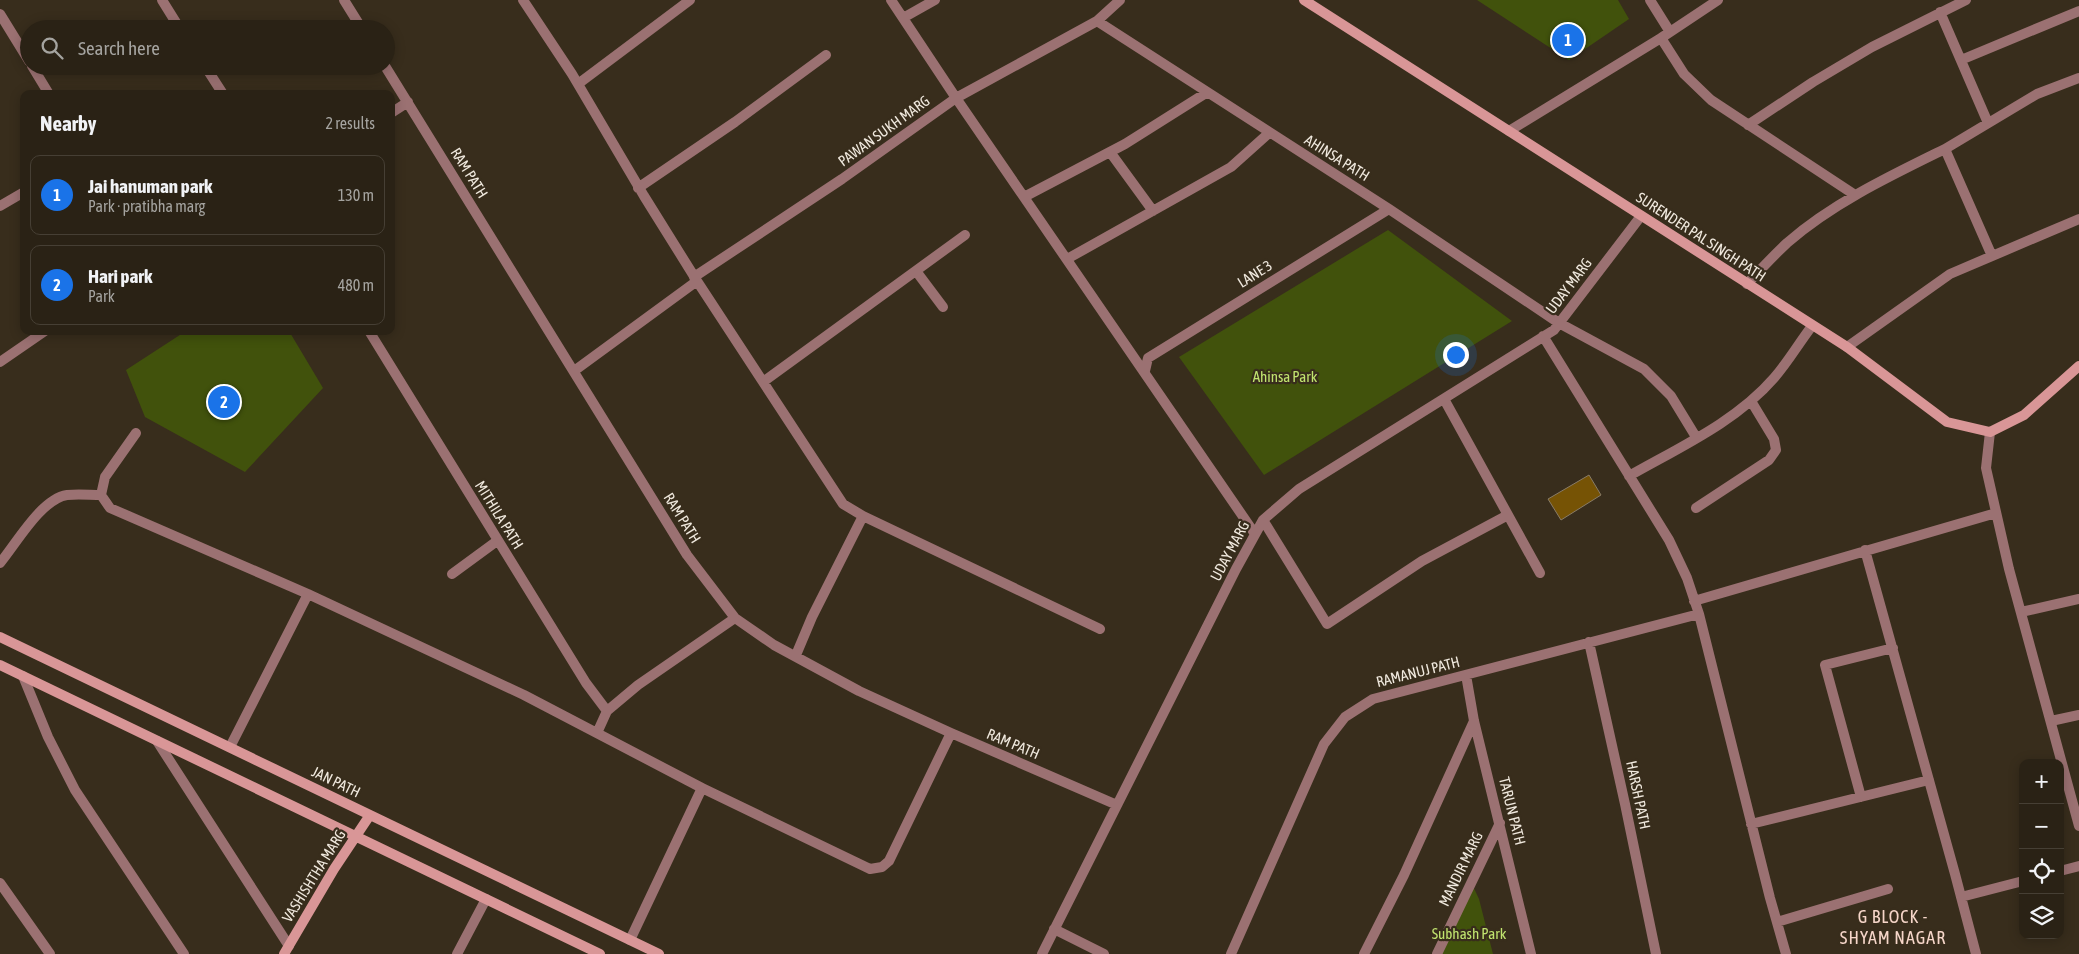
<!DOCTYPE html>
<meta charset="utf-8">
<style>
body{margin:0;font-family:"Asap Condensed",sans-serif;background:#362f22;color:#f1f3f6}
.controls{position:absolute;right:15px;bottom:15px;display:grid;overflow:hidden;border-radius:10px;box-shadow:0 2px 12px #0003}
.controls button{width:45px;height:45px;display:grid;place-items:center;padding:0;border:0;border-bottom:1px solid #463f34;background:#2a2215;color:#f1f3f6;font:25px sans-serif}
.you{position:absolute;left:1455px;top:354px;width:18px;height:18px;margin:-12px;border:4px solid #fff;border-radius:50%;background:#1a73e8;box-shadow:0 0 0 8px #1a73e833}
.badge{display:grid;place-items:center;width:32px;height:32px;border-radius:50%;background:#1a73e8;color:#fff;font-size:16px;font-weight:700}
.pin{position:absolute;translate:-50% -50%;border:2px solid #fff;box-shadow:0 1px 5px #0006}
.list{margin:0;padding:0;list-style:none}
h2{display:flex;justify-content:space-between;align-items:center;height:65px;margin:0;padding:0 20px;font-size:21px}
h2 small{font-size:16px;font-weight:400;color:#a5a4a0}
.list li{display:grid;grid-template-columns:32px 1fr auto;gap:15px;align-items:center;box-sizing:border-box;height:80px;margin:0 10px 10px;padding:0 10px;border:1px solid #463f34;border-radius:10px}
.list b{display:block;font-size:19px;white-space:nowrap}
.list p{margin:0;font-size:16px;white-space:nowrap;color:#a5a4a0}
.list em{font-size:16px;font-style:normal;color:#a5a4a0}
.icon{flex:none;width:28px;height:28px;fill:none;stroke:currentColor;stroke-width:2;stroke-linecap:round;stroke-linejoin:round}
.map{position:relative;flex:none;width:2079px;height:954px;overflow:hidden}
.search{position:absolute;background:#2a2215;box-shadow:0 2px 12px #0003;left:20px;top:20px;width:375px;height:55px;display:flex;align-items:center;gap:12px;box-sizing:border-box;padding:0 18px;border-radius:28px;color:#a5a4a0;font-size:19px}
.panel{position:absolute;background:#2a2215;box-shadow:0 2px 12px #0003;left:20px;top:90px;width:375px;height:245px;border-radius:10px}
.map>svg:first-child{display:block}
</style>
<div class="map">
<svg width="2079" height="954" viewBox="0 0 2079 954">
<rect width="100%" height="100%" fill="#382d1c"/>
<path fill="#41520c" d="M1477,0H1618L1629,19L1569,60Z
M1388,230L1512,321L1264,475L1179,357Z
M186,331H289L323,388L245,472L145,417L126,370Z
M1472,884L1479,899L1493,954H1441Z"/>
<path fill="#765305" stroke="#887b67" d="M1589,475L1601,495L1561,520L1548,499Z"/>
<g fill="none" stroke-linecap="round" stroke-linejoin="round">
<path stroke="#9b7172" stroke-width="10" d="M162,0L180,29
M344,0L362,29
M523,0L572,74L644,196L697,281
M891,0L956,98L1255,534
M1650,0L1670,32
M1940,12L1988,123
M0,14L29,61
M903,18L935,0
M1097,21L1389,209L1559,323L1644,369L1671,396L1696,437
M1661,38L1684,74L1711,100L1855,195
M1961,60L2079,11
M32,66L49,94
M205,66L223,94
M385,66L687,555L735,618L774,645L859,691L951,733L1117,805
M578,84L690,0
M391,113L408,102
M1748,125L1813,82L1872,47L1966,0
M1509,131L1661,38L1718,0
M1110,152L1153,211
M638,188L735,122L826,55
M1024,197L1125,144L1206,93
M0,206L24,192
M1992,256L1945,149L2037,94L2079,78
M1067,259L1231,167L1269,133
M916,271L943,307
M694,277L842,179L956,98L1097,21L1120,0
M1747,284C1760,270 1773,256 1787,243C1833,203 1890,176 1945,149
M369,331L586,683L607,711
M1543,336L1669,540L1687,578L1699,614L1770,898L1786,954
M1847,347L1950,274L2079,219
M0,362L45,331
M574,371L697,281L843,504L863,516
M1145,371L1148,358L1389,209
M763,382L965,235
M1444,399L1540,573
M1990,432L1986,468L2009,569L2079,826
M136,433L105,477L101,495L110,508L308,594L524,695L702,788
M1629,476C1678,448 1736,422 1774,378C1788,362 1799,343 1812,326
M1696,508L1769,460L1776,450L1774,439L1751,401
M1263,520L1327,624L1422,561L1508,515
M1865,550L1955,874L1976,954
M0,563C16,544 41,499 67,495C78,494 90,495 101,495
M452,574L497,541
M1694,601L1996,513
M2021,612L2079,599
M1589,642L1625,804L1656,954
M796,655L812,617L863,516L1100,629
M1466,675L1474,721L1531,954
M23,676L48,737L75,790L184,954
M2051,721L2079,715
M597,733L607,711L638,685L735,618
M157,741L289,946
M230,747L308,594
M1861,797L1825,665L1893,648
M1751,824L1929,780
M2060,871L2079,866
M0,883L50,954
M1961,897L2023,881
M1777,922L1888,889
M1054,929L1104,954
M630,940L702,788L870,869L882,867L889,861L951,733
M457,954L486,899
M1042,954L1236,569L1263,520L1299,489L1554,330L1641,216
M1231,954L1324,744L1345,717L1373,699L1699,614
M1364,954L1404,875L1474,721
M1437,954L1500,823"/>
<path stroke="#d99697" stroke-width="10" d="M1304,0L1847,347L1947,422L1990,432L2024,415L2079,366
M0,637L659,954
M0,665L600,954
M284,954L334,869L370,815"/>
</g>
<g text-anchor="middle" stroke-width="4.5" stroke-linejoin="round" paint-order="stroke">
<g font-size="15" fill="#f0e9de" stroke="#382d1c">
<text transform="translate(884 131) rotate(-36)" y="5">PAWAN SUKH MARG</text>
<text transform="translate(1337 158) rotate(32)" y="5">AHINSA PATH</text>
<text transform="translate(469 173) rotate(58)" y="5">RAM PATH</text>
<text transform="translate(1701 237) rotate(33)" y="5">SURENDER PAL SINGH PATH</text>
<text transform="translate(1255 274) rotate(-32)" y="5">LANE 3</text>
<text transform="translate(1569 286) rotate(-53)" y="5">UDAY MARG</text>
<text transform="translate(499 515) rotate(58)" y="5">MITHILA PATH</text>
<text transform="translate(682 518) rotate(58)" y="5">RAM PATH</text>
<text transform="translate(1230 551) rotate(-62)" y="5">UDAY MARG</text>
<text transform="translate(1418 672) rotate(-14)" y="5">RAMANUJ PATH</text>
<text transform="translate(1013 744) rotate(23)" y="5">RAM PATH</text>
<text transform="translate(336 782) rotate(26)" y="5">JAN PATH</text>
<text transform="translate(1638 795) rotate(78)" y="5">HARSH PATH</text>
<text transform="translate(1512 811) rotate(76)" y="5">TARUN PATH</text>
<text transform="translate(1461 869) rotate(-64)" y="5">MANDIR MARG</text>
<text transform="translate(314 876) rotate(-58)" y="5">VASHISHTHA MARG</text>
</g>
<g font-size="15" fill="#c1e46f" stroke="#382d1c">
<text x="1285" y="382">Ahinsa Park</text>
<text x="1469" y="939">Subhash Park</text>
</g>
<g font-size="18" letter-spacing="1" fill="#f6d6c9" stroke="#382d1c">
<text x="1893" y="923">G BLOCK -<tspan x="1893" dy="21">SHYAM NAGAR</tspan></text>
</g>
</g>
</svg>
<div class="controls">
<button>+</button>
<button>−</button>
<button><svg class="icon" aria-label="locate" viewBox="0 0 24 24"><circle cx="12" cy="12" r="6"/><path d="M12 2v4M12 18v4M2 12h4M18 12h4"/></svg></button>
<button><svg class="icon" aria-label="layers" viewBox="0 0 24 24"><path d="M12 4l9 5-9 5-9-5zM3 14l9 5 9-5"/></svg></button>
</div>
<div class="you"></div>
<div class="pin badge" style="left:1568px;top:40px">1</div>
<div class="pin badge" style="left:224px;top:402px">2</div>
<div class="search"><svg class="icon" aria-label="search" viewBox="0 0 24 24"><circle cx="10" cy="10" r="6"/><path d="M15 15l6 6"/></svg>Search here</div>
<section class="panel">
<h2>Nearby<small>2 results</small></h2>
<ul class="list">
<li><span class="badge">1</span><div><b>Jai hanuman park</b><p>Park · pratibha marg</p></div><em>130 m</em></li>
<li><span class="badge">2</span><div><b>Hari park</b><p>Park</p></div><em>480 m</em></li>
</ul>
</section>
</div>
